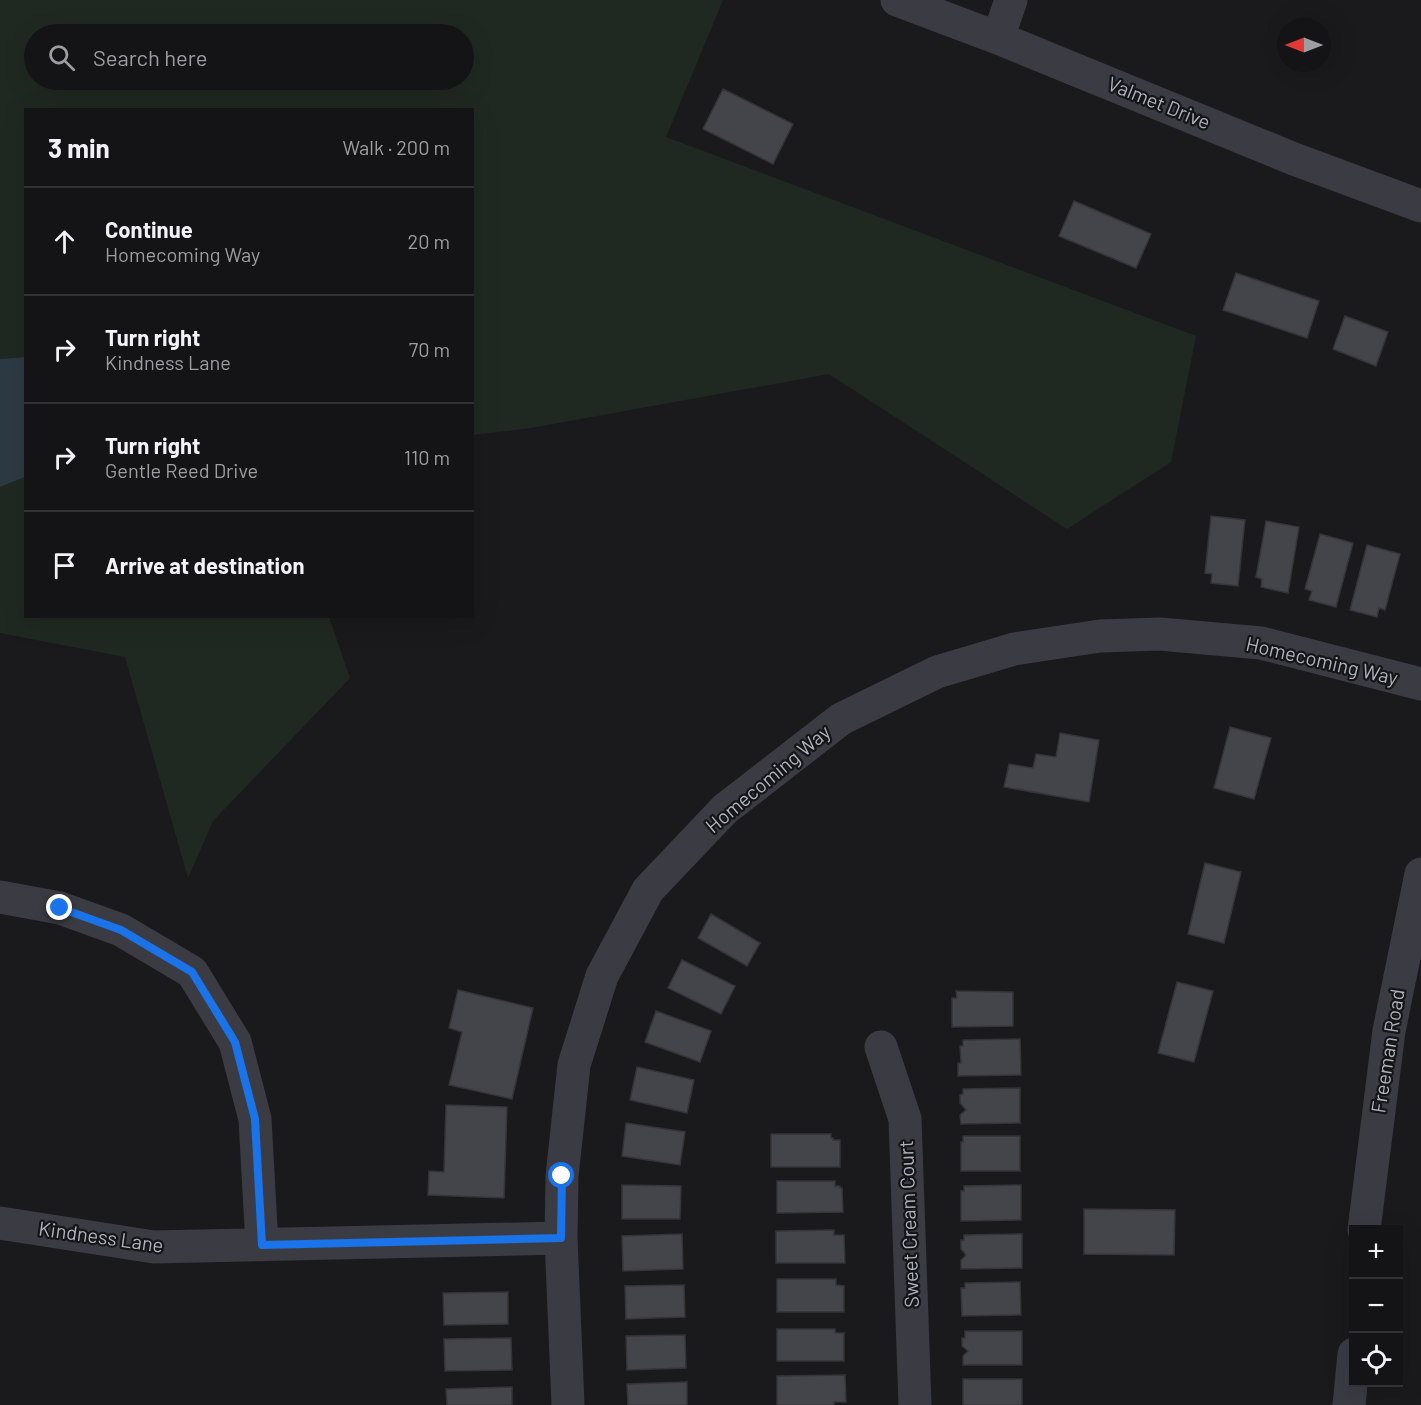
<!DOCTYPE html>
<meta charset="utf-8">
<style>
body{margin:0;font-family:Barlow,sans-serif;background:#212123;color:#f1f3f6}
.controls{position:absolute;right:18px;bottom:18px;display:grid;overflow:hidden;border-radius:0px;box-shadow:0 6px 24px #0002}
.controls button{width:54px;height:54px;display:grid;place-items:center;padding:0;border:0;border-bottom:2px solid #333335;background:#141416;color:#f1f3f6;font:30px sans-serif}
.compass{position:absolute;left:1277px;top:18px;width:54px;height:54px;border-radius:50%;background:#141416;box-shadow:0 6px 24px #0002;rotate:270deg}
.stop{position:absolute;width:18px;height:18px;margin:-14px;border:4px solid #1a73e8;border-radius:50%;background:#fff}
.stop.end{background:#1a73e8;border-color:#fff;box-shadow:0 2px 6px #0008}
.list{margin:0;padding:0;list-style:none}
h2{display:flex;justify-content:space-between;align-items:center;height:78px;margin:0;padding:0 24px;font-size:26px}
h2 small{font-size:20px;font-weight:400;color:#9d9ea1}
.list li{display:grid;grid-template-columns:39px 1fr auto;gap:18px;align-items:center;box-sizing:border-box;height:108px;padding:0 24px;border-top:2px solid #333335}
.list b{display:block;font-size:22px;white-space:nowrap}
.list p{margin:0;font-size:20px;white-space:nowrap;color:#9d9ea1}
.list em{font-size:20px;font-style:normal;color:#9d9ea1}
.icon{flex:none;width:33px;height:33px;fill:none;stroke:currentColor;stroke-width:2;stroke-linecap:round;stroke-linejoin:round}
.map{position:relative;flex:none;width:1421px;height:1405px;overflow:hidden}
.search{position:absolute;background:#141416;box-shadow:0 6px 24px #0002;left:24px;top:24px;width:450px;height:66px;display:flex;align-items:center;gap:15px;box-sizing:border-box;padding:0 21px;border-radius:33px;color:#9d9ea1;font-size:22px}
.panel{position:absolute;background:#141416;box-shadow:0 6px 24px #0002;left:24px;top:108px;width:450px;height:510px;border-radius:0px}
.map>svg:first-child{display:block}
</style>
<div class="map">
<svg width="1421" height="1405" viewBox="0 0 1421 1405">
<rect width="100%" height="100%" fill="#1a1a1d"/>
<path fill="#202921" fill-rule="evenodd" d="M0,0H723L666,137L1196,336L1171,462L1067,529L829,374L531,428L473,435L472,110H26L25,357L0,359ZM34,34H464V80H34Z
M25,477L26,616L329,617L350,678L213,821L188,878L125,657L0,633V487Z"/>
<path fill="#2e3a43" d="M25,357V477L0,487V359Z"/>
<path fill="#44454a" stroke="#343439" stroke-width="1.5" d="M723,89L793,124L773,164L703,129Z
M1074,201L1151,234L1136,268L1059,236Z
M1236,273L1319,301L1307,338L1223,310Z
M1345,316L1388,332L1376,366L1333,349Z
M1211,516L1245,520L1238,586L1211,583L1212,574L1205,573Z
M1266,521L1299,527L1288,593L1261,587L1262,579L1256,577Z
M1320,534L1353,543L1336,607L1309,600L1312,591L1305,589Z
M1367,545L1400,554L1385,610L1379,608L1377,617L1350,610Z
M1230,727L1271,738L1254,799L1214,788Z
M1060,733L1099,740L1089,802L1004,787L1009,764L1033,768L1036,754L1056,757Z
M1205,863L1241,872L1224,943L1188,934Z
M711,914L760,943L747,966L698,938Z
M682,960L735,986L721,1014L668,988Z
M1177,982L1213,991L1194,1062L1158,1053Z
M458,990L533,1008L512,1099L449,1085L462,1032L449,1028Z
M956,991L1013,992V1026L952,1027V998H957Z
M656,1011L711,1031L700,1062L645,1042Z
M1020,1039L1021,1075L958,1076V1063H961L960,1046H963V1040Z
M637,1067L694,1080L687,1113L630,1100Z
M1020,1088V1123L961,1124L960,1115L966,1110L960,1103V1095L963,1094V1089Z
M446,1105L507,1107L504,1198L428,1195L429,1171L444,1172Z
M626,1123L685,1132L680,1165L622,1156Z
M771,1134H831V1138H833V1140H840V1167H771Z
M963,1136H1020V1171H961V1142H963Z
M777,1181H835V1186H840V1188H842L843,1212L777,1213Z
M622,1185L681,1186L680,1219H622Z
M1021,1185V1220L961,1221V1191H964V1186Z
M1084,1209L1175,1210L1174,1255L1084,1254Z
M834,1230V1235H844L845,1263H776V1231Z
M682,1234L683,1269L623,1271L622,1236Z
M1022,1234V1268L961,1269V1260L966,1255L961,1249V1240H964V1235Z
M777,1279H836V1285L844,1286V1312H777Z
M1020,1282L1021,1315L962,1316L961,1288H965V1283Z
M684,1285L685,1317L626,1319L625,1286Z
M508,1292V1324L444,1325L443,1293Z
M777,1329H835V1333H844V1361H777Z
M965,1331H1022V1365H963V1356L968,1351L962,1346V1338H965Z
M685,1335L686,1368L627,1370L626,1336Z
M511,1338L512,1370L445,1371L444,1339Z
M845,1375L846,1402H834V1405H777V1376Z
M963,1379H1022V1405H963Z
M687,1382V1405H628L627,1384Z
M512,1387V1405H447L446,1389Z"/>
<g fill="none" stroke-linecap="round" stroke-linejoin="round">
<path stroke="#3b3c43" stroke-width="33" d="M897,0L998,38L1294,159L1421,206
M998,38L1011,0
M0,897L60,908L121,930L192,972L235,1042L255,1119L262,1245
M881,1047L905,1119L915,1405
M0,1223L154,1247L561,1238
M1364,1230L1389,1031L1421,874
M568,1405L561,1238L562,1176L574,1065L602,976L648,890L725,809L841,719L937,672L1014,649L1100,636L1160,634L1261,643L1421,684
M1349,1405L1354,1354"/>
</g>
<g fill="none" stroke-linecap="round" stroke-linejoin="round">
<path stroke="#1a73e8" stroke-width="8" d="M60,908L121,930L192,972L235,1042L255,1119L262,1245L561,1238L562,1176"/>
</g>
<g text-anchor="middle" stroke-width="4.5" stroke-linejoin="round" paint-order="stroke">
<g font-size="20" fill="#acb2be" stroke="#151518">
<text transform="translate(1159 103) rotate(22)" y="7">Valmet Drive</text>
<text transform="translate(1322 661) rotate(13)" y="7">Homecoming Way</text>
<text transform="translate(768 779) rotate(-40)" y="7">Homecoming Way</text>
<text transform="translate(1388 1051) rotate(-81)" y="7">Freeman Road</text>
<text transform="translate(909 1224) rotate(-92)" y="7">Sweet Cream Court</text>
<text transform="translate(101 1237) rotate(8)" y="7">Kindness Lane</text>
</g>
</g>
</svg>
<div class="controls">
<button>+</button>
<button>−</button>
<button><svg class="icon" aria-label="locate" viewBox="0 0 24 24"><circle cx="12" cy="12" r="6"/><path d="M12 2v4M12 18v4M2 12h4M18 12h4"/></svg></button>
</div>
<svg class="compass" viewBox="-18 -18 36 36"><path d="M0-13l5 13h-10z" fill="#e53935"/><path d="M0 13l5-13h-10z" fill="#9d9ea1"/></svg>
<div class="stop" style="left:562px;top:1176px"></div>
<div class="stop end" style="left:60px;top:908px"></div>
<div class="search"><svg class="icon" aria-label="search" viewBox="0 0 24 24"><circle cx="10" cy="10" r="6"/><path d="M15 15l6 6"/></svg>Search here</div>
<section class="panel">
<h2>3 min<small>Walk · 200 m</small></h2>
<ul class="list">
<li><svg class="icon" aria-label="ahead" viewBox="0 0 24 24"><path d="M12 20V5M6 11l6-6 6 6"/></svg><div><b>Continue</b><p>Homecoming Way</p></div><em>20 m</em></li>
<li><svg class="icon" aria-label="right" viewBox="0 0 24 24"><path d="M7 20v-9h11M14 6l5 5-5 5"/></svg><div><b>Turn right</b><p>Kindness Lane</p></div><em>70 m</em></li>
<li><svg class="icon" aria-label="right" viewBox="0 0 24 24"><path d="M7 20v-9h11M14 6l5 5-5 5"/></svg><div><b>Turn right</b><p>Gentle Reed Drive</p></div><em>110 m</em></li>
<li><svg class="icon" aria-label="arrive" viewBox="0 0 24 24"><path d="M6 21V4h12l-3 4 3 4H6"/></svg><div><b>Arrive at destination</b></div></li>
</ul>
</section>
</div>
